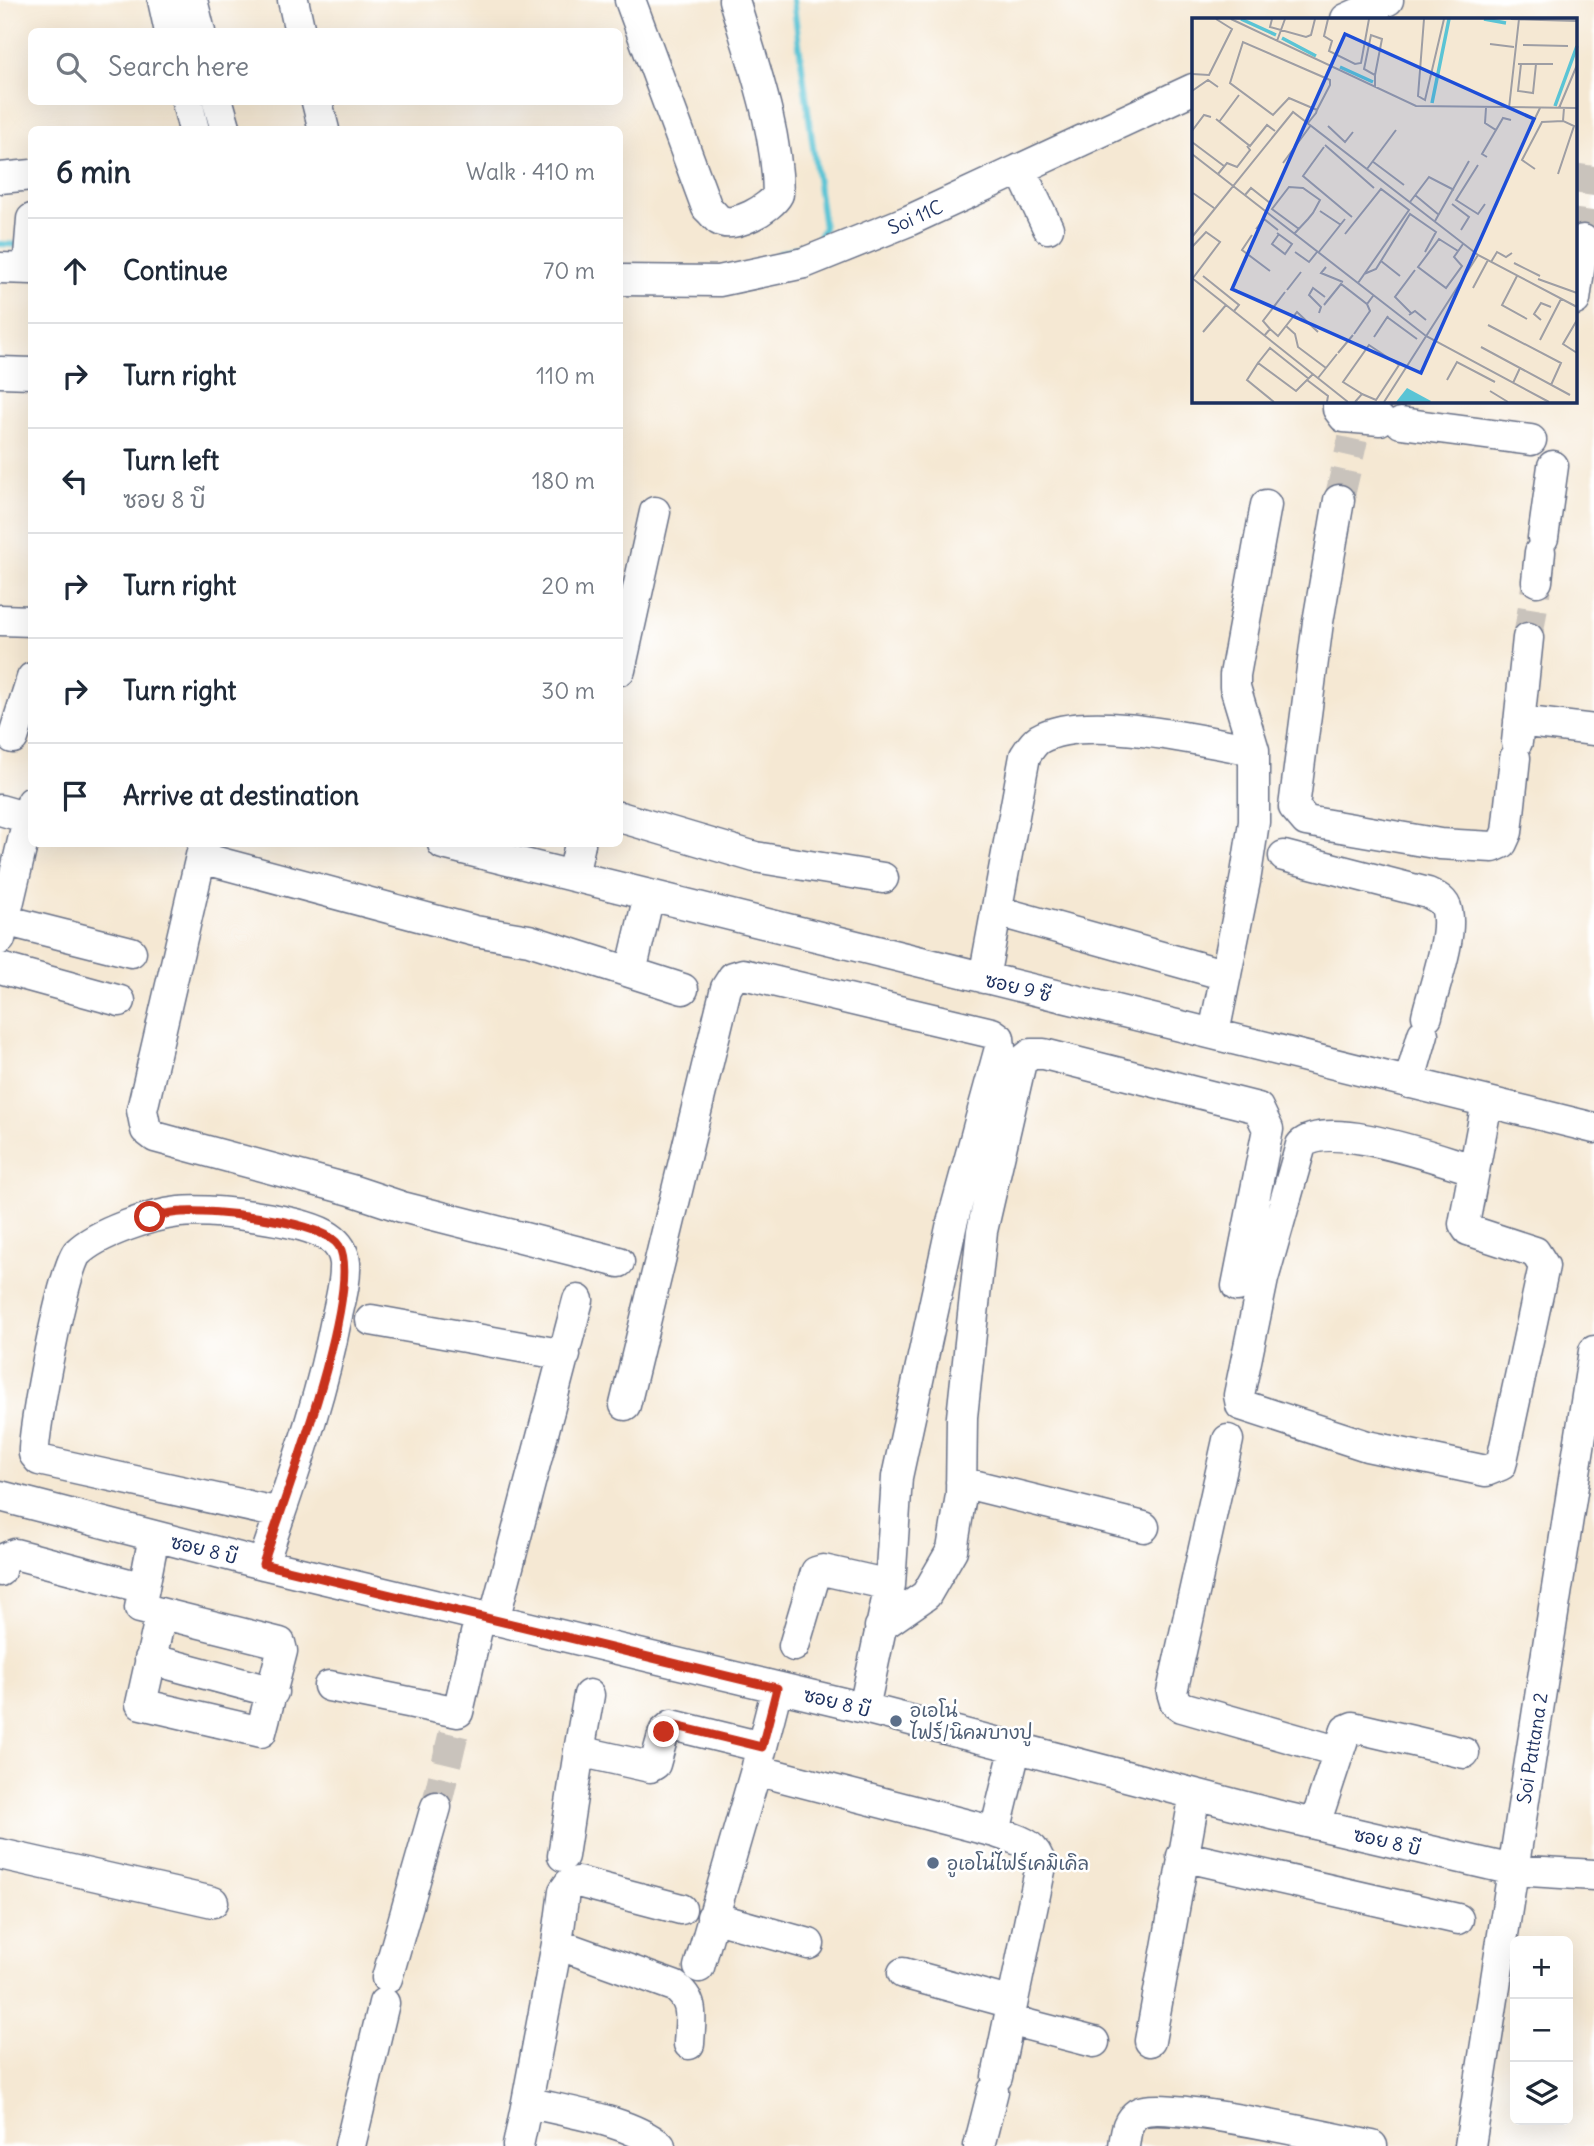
<!DOCTYPE html>
<meta charset="utf-8">
<style>
body{margin:0;font-family:Delius,"Playpen Sans Thai",sans-serif;background:#f2f2f3;color:#1f2937}
.controls{position:absolute;right:21px;bottom:21px;display:grid;overflow:hidden;border-radius:10px;box-shadow:0 7px 28px #0002}
.controls button{width:63px;height:63px;display:grid;place-items:center;padding:0;border:0;border-bottom:2px solid #e0e1e3;background:#fff;color:#1f2937;font:35px sans-serif}
.stop{position:absolute;width:21px;height:21px;margin:-16px;border:5px solid #c8321e;border-radius:50%;background:#fff}
.stop.end{background:#c8321e;border-color:#fff;box-shadow:0 2px 7px #0008}
.list{margin:0;padding:0;list-style:none}
h2{display:flex;justify-content:space-between;align-items:center;height:91px;margin:0;padding:0 28px;font-size:30px}
h2 small{font-size:23px;font-weight:400;color:#747a83}
.list li{display:grid;grid-template-columns:46px 1fr auto;gap:21px;align-items:center;box-sizing:border-box;height:105px;padding:0 28px;border-top:2px solid #e0e1e3}
.list b{display:block;font-size:26px;white-space:nowrap}
.list p{margin:0;font-size:23px;white-space:nowrap;color:#747a83}
.list em{font-size:23px;font-style:normal;color:#747a83}
.icon{flex:none;width:38px;height:38px;fill:none;stroke:currentColor;stroke-width:2;stroke-linecap:round;stroke-linejoin:round}
.map{position:relative;flex:none;width:1594px;height:2146px;overflow:hidden}
.search{position:absolute;background:#fff;box-shadow:0 7px 28px #0002;left:28px;top:28px;width:595px;height:77px;display:flex;align-items:center;gap:18px;box-sizing:border-box;padding:0 24px;border-radius:10px;color:#747a83;font-size:26px}
.panel{position:absolute;background:#fff;box-shadow:0 7px 28px #0002;left:28px;top:126px;width:595px;height:721px;border-radius:10px}
.map>svg:first-child{display:block}
</style>
<div class="map">
<svg width="1594" height="2146" viewBox="0 0 1594 2146">
<rect width="100%" height="100%" fill="#fff"/>
<filter id="ink" filterUnits="userSpaceOnUse"><feTurbulence type="fractalNoise" baseFrequency=".0143" numOctaves="2"/><feDisplacementMap in="SourceGraphic" scale="14" xChannelSelector="R" yChannelSelector="G"/><feConvolveMatrix kernelMatrix="1 2 1 2 8 2 1 2 1" color-interpolation-filters="sRGB"/></filter>
<filter id="wash" filterUnits="userSpaceOnUse"><feTurbulence type="fractalNoise" baseFrequency=".00686" numOctaves="4" result="noise"/><feDisplacementMap in="SourceGraphic" scale="28" xChannelSelector="R" yChannelSelector="G"/><feGaussianBlur stdDeviation="1.57" result="paint"/><feColorMatrix in="noise" values="0 0 0 0 0 0 0 0 0 0 0 0 0 0 0 0 0 1.4 0 .05"/><feComposite in="paint" operator="in"/></filter>
<g filter="url(#wash)">
<rect width="100%" height="100%" fill="#f5e8d3"/>
<g fill="none" stroke-linecap="round" stroke-linejoin="round">
<path stroke="#5ac4d5" stroke-width="6" d="M0,244L22,245
M779,253L816,242L824,228L793,0"/>
</g>
</g>
<g filter="url(#ink)">
<g fill="none" stroke-linecap="round" stroke-linejoin="round">
<path stroke="#c9c3bc" stroke-width="30" stroke-dasharray="30 15" stroke-linecap="butt" d="M1583,240L1594,161
M1339,500L1353,439
M1528,638L1537,581
M436,1807L457,1719"/>
<g stroke="#677087" stroke-width="33">
<path id="minor" d="M163,0L170,32
M192,0L200,32
M293,0L300,32
M630,0L707,208C711,211 715,217 719,220C734,229 771,208 778,194C777,127 753,64 734,0
M1346,19L1388,0
M187,102L194,130
M218,102L226,130
M317,102L324,130
M1020,169L1048,228
M0,178L32,175
M0,268L32,269
M28,269L32,219
M620,280L719,281L804,263L908,221L1193,89
M1575,300L1583,240
M0,372L32,373
M1338,401V409L1344,417L1380,420
M1401,423L1531,440
M1339,500L1318,622L1294,807L1306,821L1440,844L1493,847L1502,843L1507,832L1515,758
M1543,538L1553,466
M1537,581L1540,552
M0,620L32,621
M620,670L655,512
M1519,721L1594,730
M13,738L32,678
M1517,742L1528,638
M0,810L28,818
M620,817L755,857L883,878
M204,844L201,856L213,861L475,931L529,940L683,989
M443,844L1594,1128
M201,856L142,1110L146,1130L155,1137L351,1190L402,1207L619,1262
M1284,856L1428,893C1437,897 1445,901 1447,911C1453,937 1433,989 1427,1016
M573,876L580,844
M997,911L1226,975
M4,920L131,952
M0,939L32,802
M0,968L120,1001
M631,972L649,895
M984,978L1025,756C1029,750 1033,743 1039,739C1086,712 1200,741 1254,750
M1214,1033L1245,881L1254,822V750L1235,687V675L1266,505
M1409,1083L1423,1034
M1473,1169C1437,1159 1328,1118 1301,1145L1263,1279L1239,1395L1241,1405L1367,1446L1486,1471L1501,1465L1544,1266L1535,1252L1468,1230L1464,1224L1487,1102
M371,1320L565,1355
M625,1405L726,988L733,977L743,974L992,1033L999,1038L1000,1048L952,1223L897,1477L890,1585L864,1708
M1228,1440L1172,1692L1175,1702L1182,1707L1337,1751
M961,1482L1144,1527
M0,1496L263,1564L864,1708L1276,1815L1513,1870L1594,1875
M263,1564C290,1483 320,1404 336,1320C340,1302 346,1282 345,1263C344,1252 338,1243 329,1237C304,1219 211,1209 179,1212C151,1215 97,1233 77,1253C64,1266 32,1432 34,1454L39,1460L280,1513
M0,1571L3,1559L15,1554L144,1588
M140,1608L280,1643L282,1651L261,1732L141,1704L161,1614
M140,1608L154,1536
M494,1620L578,1300
M880,1627L926,1595L952,1550L961,1495L962,1417L982,1231L1021,1062L1031,1054H1044L1258,1108L1268,1129L1237,1286
M794,1646L816,1572L823,1570L890,1585
M150,1659L273,1692
M329,1686L458,1712L480,1616
M589,1695L579,1751L650,1767L655,1764L664,1732L672,1725L762,1747
M757,1766L777,1688
M1315,1824L1346,1730L1353,1727L1464,1753
M995,1832C1017,1840 1035,1841 1041,1866L997,2077
M0,1854L213,1902
M563,1856L579,1751
M1182,1856L1458,1919
M681,1909L578,1882L569,1884L564,1891L557,1944L674,1986C696,2001 690,2020 689,2044
M712,1917L809,1944
M699,1967L756,1770L995,1832L1015,1750
M903,1973L1012,2003
M387,1978L436,1807
M1009,2020L1094,2042
M1150,2041L1195,1794
M527,2102L557,1944
M350,2146L384,2003
M518,2146L527,2102C567,2112 628,2120 660,2146
M979,2146L993,2091
M1124,2146C1126,2133 1126,2121 1138,2113C1161,2099 1337,2139 1372,2146
M1470,2146L1594,1351"/>
</g>
<use href="#minor" stroke="#fff" stroke-width="30"/>
</g>
</g>
<g fill="none" stroke-linecap="round" stroke-linejoin="round" filter="url(#ink)">
<path stroke="#c8321e" stroke-width="9" d="M150,1217C160,1216 171,1212 182,1212C212,1210 323,1220 339,1246C365,1288 280,1511 263,1564L777,1688L762,1747L672,1725L664,1732"/>
</g>
<g fill="#5c6f8a" stroke="#fff" stroke-width="2.5">
<circle cx="896" cy="1721" r="7"/>
<circle cx="933" cy="1863" r="7"/>
</g>
<g text-anchor="middle" stroke-width="5" stroke-linejoin="round" paint-order="stroke">
<g font-size="19" fill="#1b2f5e" stroke="#fff">
<text transform="translate(915 217) rotate(-24)" y="7">Soi 11C</text>
<text transform="translate(1018 987) rotate(14)" y="7">ซอย 9 ซี</text>
<text transform="translate(204 1549) rotate(14)" y="7">ซอย 8 บี</text>
<text transform="translate(837 1702) rotate(14)" y="7">ซอย 8 บี</text>
<text transform="translate(1532 1748) rotate(-81)" y="7">Soi Pattana 2</text>
<text transform="translate(1387 1841) rotate(13)" y="7">ซอย 8 บี</text>
</g>
<g font-size="19" fill="#4e5e75" stroke="#fff" text-anchor="start">
<text x="910" y="1717">อูเอโน่<tspan x="910" dy="22">ไฟร์/นิคมบางปู</tspan></text>
<text x="947" y="1870">อูเอโน่ไฟร์เคมิเคิล</text>
</g>
</g>
<g transform="translate(1192 18)">
<rect width="385" height="385" fill="#f5e8d3"/>
<path d="M215,370L239,383L238,384H204Z" fill="#5ac4d5"/>
<path fill="none" stroke="#5ac4d5" stroke-width="3.5" d="M49,1L84,17M292,1L314,5M90,20L124,38M148,49L181,64M240,85L257,1M363,88L385,28"/>
<path fill="none" stroke="#9e9ea4" stroke-width="2" d="M39,1L224,88L385,90M80,1L78,9L114,19L119,17L123,1M136,1L132,18L140,23L137,33L163,46L169,45L177,1M232,1L226,78L233,82L252,1M319,1L385,3M85,23L93,1M298,26L322,29M331,27L376,28M326,46H361M329,46L326,73L341,75L344,46M0,56L17,57L40,11L24,1M183,69V57L172,51L179,17L190,21L183,57M0,73L16,62L26,69M294,90L293,105L304,112L311,100L319,102M317,90L327,1M367,90L385,47M24,101L58,128L75,107L83,113M27,104L47,77M116,105L124,95L125,92L138,67V62L51,24L38,65L81,97L97,80L125,92M136,108L153,124L161,114M0,113L12,97L19,99M334,119L348,90M0,124L32,148M133,127L182,170M132,129L111,158L160,199M0,136L234,318L357,384M295,139L290,136L304,112M180,143L212,167M91,145L119,107M286,147L264,182L286,196L293,186M175,151L204,112M343,151L330,142L350,104L371,103M26,156L35,145L45,149L58,132L55,128M366,156L382,108L371,103L372,90M1,175L22,190M53,177L59,170L78,185M223,177L247,197M218,184L237,159L262,172M260,186L277,199L269,212M128,193L149,207M243,203L277,143M64,211L72,201L86,212M85,215L100,226L93,236L80,226L87,216M102,216L116,201L121,195L128,182L111,170L97,169L80,191L107,211M153,216L189,171L217,192L166,265M60,217L50,232L78,253M0,219L101,94L286,237L385,289M0,229L14,214L28,224L1,260M266,233L247,221L226,249L254,270L270,248L262,239L271,226M103,234L117,244L125,234M126,235L153,201M189,243L208,258M299,244L305,234L314,239L320,235M322,245L348,258M134,249L129,255L151,264M172,256L184,251L218,196L244,214L233,234M11,258L47,287L42,293M325,258L310,287L335,301M0,260L156,384M346,261L385,275M281,270L296,242M95,272L109,254M132,287L149,266L175,286L181,278M127,295L129,289L117,277L121,270L133,279M219,295L203,279L223,252M217,297L223,293L234,302M195,299L225,321M349,302L342,296L349,285L359,289M385,302L371,326L385,335M296,307L369,345L359,367M94,308L103,316L106,329L134,350M78,311L71,303L93,274M11,314L34,287M162,316L178,293L175,286M72,318L78,311L86,318L105,294L126,314M182,319L196,298M348,322L369,281M289,329L328,350L321,365M146,335L161,317M66,345L78,330L117,361M328,350L378,377M126,360L145,336M115,362L136,378L135,384M255,362L265,344L303,364M298,373L316,384M82,384L55,362L66,345L104,373L121,356M163,384L170,376L151,364L177,327L207,347L184,382L170,376M192,384L286,237"/>
<path fill="#1d4ed8" fill-opacity="0.15" stroke="#1d4ed8" stroke-width="3.5" d="M153,16L342,101L229,355L40,271Z"/>
<rect width="385" height="385" fill="none" stroke="#1b2f5e" stroke-width="3.5"/>
</g>
</svg>
<div class="controls">
<button>+</button>
<button>−</button>
<button><svg class="icon" aria-label="layers" viewBox="0 0 24 24"><path d="M12 4l9 5-9 5-9-5zM3 14l9 5 9-5"/></svg></button>
</div>
<div class="stop" style="left:150px;top:1217px"></div>
<div class="stop end" style="left:664px;top:1732px"></div>
<div class="search"><svg class="icon" aria-label="search" viewBox="0 0 24 24"><circle cx="10" cy="10" r="6"/><path d="M15 15l6 6"/></svg>Search here</div>
<section class="panel">
<h2>6 min<small>Walk · 410 m</small></h2>
<ul class="list">
<li><svg class="icon" aria-label="ahead" viewBox="0 0 24 24"><path d="M12 20V5M6 11l6-6 6 6"/></svg><div><b>Continue</b></div><em>70 m</em></li>
<li><svg class="icon" aria-label="right" viewBox="0 0 24 24"><path d="M7 20v-9h11M14 6l5 5-5 5"/></svg><div><b>Turn right</b></div><em>110 m</em></li>
<li><svg class="icon" aria-label="left" viewBox="0 0 24 24"><path d="M17 20v-9H6M10 6l-5 5 5 5"/></svg><div><b>Turn left</b><p>ซอย 8 บี</p></div><em>180 m</em></li>
<li><svg class="icon" aria-label="right" viewBox="0 0 24 24"><path d="M7 20v-9h11M14 6l5 5-5 5"/></svg><div><b>Turn right</b></div><em>20 m</em></li>
<li><svg class="icon" aria-label="right" viewBox="0 0 24 24"><path d="M7 20v-9h11M14 6l5 5-5 5"/></svg><div><b>Turn right</b></div><em>30 m</em></li>
<li><svg class="icon" aria-label="arrive" viewBox="0 0 24 24"><path d="M6 21V4h12l-3 4 3 4H6"/></svg><div><b>Arrive at destination</b></div></li>
</ul>
</section>
</div>
